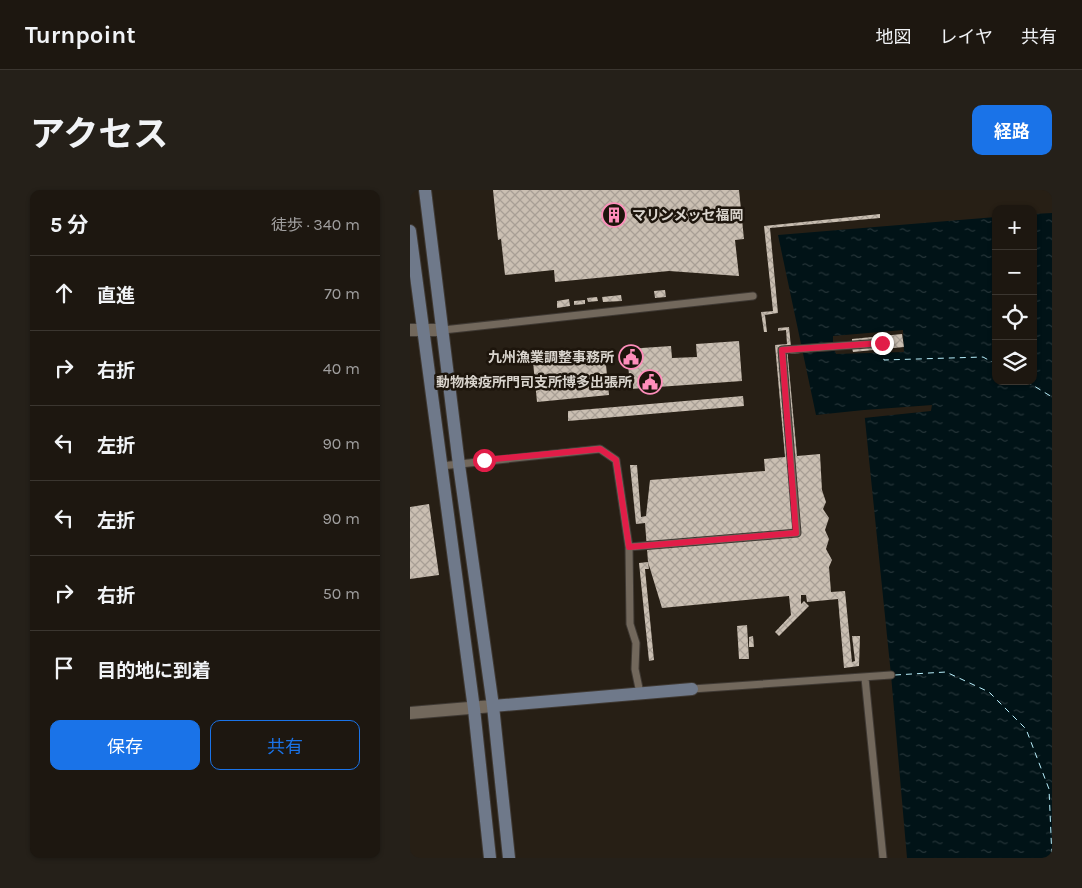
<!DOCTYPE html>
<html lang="ja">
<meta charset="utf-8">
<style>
body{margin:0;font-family:Karla,"Noto Sans JP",sans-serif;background:#252019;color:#f1f3f6}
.controls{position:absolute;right:15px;top:15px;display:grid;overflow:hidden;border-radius:10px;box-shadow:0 1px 4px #0004}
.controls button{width:45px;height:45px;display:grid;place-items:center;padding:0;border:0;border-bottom:1px solid #3b3630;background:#1d1710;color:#f1f3f6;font:25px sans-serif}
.stop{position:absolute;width:15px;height:15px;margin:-11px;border:4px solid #e11d48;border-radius:50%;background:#fff}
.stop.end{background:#e11d48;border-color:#fff;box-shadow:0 1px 5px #0008}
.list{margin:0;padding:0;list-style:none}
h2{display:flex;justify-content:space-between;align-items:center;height:65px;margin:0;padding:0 20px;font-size:21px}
h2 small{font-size:16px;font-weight:400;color:#a09f9f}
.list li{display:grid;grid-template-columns:32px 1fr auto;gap:15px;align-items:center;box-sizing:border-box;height:75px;padding:0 20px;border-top:1px solid #3b3630}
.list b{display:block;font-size:19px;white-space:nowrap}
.list em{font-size:16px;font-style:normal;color:#a09f9f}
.actions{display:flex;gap:10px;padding:15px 20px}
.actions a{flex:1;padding:11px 0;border:1px solid #1a73e8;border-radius:10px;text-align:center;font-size:18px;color:#1a73e8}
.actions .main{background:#1a73e8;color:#fff}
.icon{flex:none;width:28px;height:28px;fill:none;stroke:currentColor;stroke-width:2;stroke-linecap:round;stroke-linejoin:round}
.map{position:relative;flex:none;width:642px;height:668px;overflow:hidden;border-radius:10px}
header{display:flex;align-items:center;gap:30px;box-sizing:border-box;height:70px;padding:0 25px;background:#1d1710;border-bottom:1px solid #3b3630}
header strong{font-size:24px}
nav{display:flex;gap:28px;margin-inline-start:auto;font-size:18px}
.intro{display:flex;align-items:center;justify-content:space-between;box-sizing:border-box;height:120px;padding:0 30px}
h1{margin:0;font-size:35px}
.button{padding:12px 22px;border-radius:10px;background:#1a73e8;color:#fff;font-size:18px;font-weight:700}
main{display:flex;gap:30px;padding:0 30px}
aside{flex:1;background:#1d1710;border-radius:10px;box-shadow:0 1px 4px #0004}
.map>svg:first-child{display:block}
</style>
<header>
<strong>Turnpoint</strong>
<nav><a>地図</a><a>レイヤ</a><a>共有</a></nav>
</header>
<div class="intro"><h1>アクセス</h1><a class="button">経路</a></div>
<main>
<aside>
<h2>5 分<small>徒歩 · 340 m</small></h2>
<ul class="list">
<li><svg class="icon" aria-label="ahead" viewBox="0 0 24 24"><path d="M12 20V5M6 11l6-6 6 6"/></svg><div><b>直進</b></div><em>70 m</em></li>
<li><svg class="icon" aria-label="right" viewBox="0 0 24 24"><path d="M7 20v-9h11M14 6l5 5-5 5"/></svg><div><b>右折</b></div><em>40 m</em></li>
<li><svg class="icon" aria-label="left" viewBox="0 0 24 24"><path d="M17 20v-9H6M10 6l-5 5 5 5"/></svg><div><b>左折</b></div><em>90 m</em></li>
<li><svg class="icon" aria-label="left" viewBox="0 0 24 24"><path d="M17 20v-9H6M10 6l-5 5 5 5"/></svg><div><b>左折</b></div><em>90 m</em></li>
<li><svg class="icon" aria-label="right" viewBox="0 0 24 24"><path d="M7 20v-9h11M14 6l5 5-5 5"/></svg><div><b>右折</b></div><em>50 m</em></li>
<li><svg class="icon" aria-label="arrive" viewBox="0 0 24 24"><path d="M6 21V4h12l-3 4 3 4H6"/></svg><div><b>目的地に到着</b></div></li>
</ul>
<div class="actions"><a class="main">保存</a><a>共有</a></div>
</aside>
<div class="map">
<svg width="642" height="668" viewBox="0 0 642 668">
<defs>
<pattern id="water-ripples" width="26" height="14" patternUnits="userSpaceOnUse" patternTransform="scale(1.25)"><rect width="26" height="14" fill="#011317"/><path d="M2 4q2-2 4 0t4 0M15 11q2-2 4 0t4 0" fill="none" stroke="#253438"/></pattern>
<pattern id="building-cross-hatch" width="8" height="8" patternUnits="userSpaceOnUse" patternTransform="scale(1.25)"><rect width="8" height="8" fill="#cabfb2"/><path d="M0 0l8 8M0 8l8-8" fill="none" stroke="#a89f95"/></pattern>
</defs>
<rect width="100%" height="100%" fill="#271f15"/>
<path fill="url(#water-ripples)" d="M642,23V668H497L481,485L454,220L406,225L368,45L586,27V191H623V24Z"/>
<path fill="#271f15" d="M493,140L494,162L426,164L425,161L390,163L388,155L423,152V146Z
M522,215L521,221L454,228V220Z"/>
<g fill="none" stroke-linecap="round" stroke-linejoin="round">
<path stroke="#b8effc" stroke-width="1" stroke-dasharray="6 5" stroke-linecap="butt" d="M472,158L474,170L573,167L586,174
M616,191L642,207
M485,485L536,482L579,502L616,539L639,599L642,668"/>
</g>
<path fill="url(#building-cross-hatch)" d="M83,0H329L334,49L325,50L329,86L259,81L145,92L144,80L95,85L91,49L88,50Z
M470,24V28L360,38L368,123L355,125L357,142H354L351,122L363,121L354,36Z
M255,100L256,107L245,108L244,101Z
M211,105L212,111L193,112L192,107Z
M187,107L188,111L178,112L177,108Z
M159,109L160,116L147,118V111Z
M175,110V114L164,115V111Z
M379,137L381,157H377L387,266L410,264L412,300L416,312L413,319L419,328L415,340L419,349L416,359L422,370L419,377L421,402L435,401L442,472L445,471L442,446H450L449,476L434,478L428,409L397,412L396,405H391V414L394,411L399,416L369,446L365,442L381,425L379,406L252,418L238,372L239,379H235L244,470L239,471L229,373L238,372L235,333L226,334L220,275H227L231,327L236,326L240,290L355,281L354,269L375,267L365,155L377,154L376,140L368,141V138Z
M492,144L494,157L443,162L442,158L380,164V159L442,153V149Z
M329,151L332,191L220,199L217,159L261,156L262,168L287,167L286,154Z
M195,165L199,205L127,212L123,172Z
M333,206L334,216L158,231V221Z
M19,314L29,385L0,389V317Z
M337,435L339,469H329L327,436Z
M343,446L344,457H339V447Z"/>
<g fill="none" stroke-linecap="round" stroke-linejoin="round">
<g stroke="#3f3933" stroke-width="9">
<path id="lane" d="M33,140L343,106
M31,276L190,259L206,270L219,357L220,434L226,453L225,479L230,503
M219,357L387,343L372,160L472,153
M455,488L473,668
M282,499L481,485"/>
</g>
<g stroke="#3f3933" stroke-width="14">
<path id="street" d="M0,140H33
M0,523L83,516"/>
</g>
<g stroke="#3f3933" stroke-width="14">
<path id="secondary" d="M15,0L49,275L83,516L99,668
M0,41L64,519L80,668
M83,516L282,499"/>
</g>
<use href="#lane" stroke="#72685c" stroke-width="7"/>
<use href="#street" stroke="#72685c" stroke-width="12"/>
<use href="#secondary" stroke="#6f798a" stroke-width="12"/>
</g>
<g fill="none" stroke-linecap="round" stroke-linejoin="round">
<path stroke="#e11d48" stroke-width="6" d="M74,270L190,259L206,270L219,357L386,343L372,160L472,153"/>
</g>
<defs>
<g id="building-ring" transform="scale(1.25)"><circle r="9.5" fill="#1d150c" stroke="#fe8ebb" stroke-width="1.5"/><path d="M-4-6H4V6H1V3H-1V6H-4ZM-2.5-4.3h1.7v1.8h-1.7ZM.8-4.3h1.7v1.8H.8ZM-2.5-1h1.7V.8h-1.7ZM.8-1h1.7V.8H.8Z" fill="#fe8ebb"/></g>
<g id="civic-ring" transform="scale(1.25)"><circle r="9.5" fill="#1d150c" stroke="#fe8ebb" stroke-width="1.5"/><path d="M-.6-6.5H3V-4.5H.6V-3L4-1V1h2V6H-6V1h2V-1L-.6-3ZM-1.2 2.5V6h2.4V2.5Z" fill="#fe8ebb"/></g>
</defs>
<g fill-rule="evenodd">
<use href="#building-ring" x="204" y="25"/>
<use href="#civic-ring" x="221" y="167"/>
<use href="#civic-ring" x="240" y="192"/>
</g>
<g text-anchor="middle" stroke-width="5" stroke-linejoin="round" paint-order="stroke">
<g font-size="14" font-weight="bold" fill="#d9d4cd" stroke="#1d150c" text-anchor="end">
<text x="222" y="30" text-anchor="start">マリンメッセ福岡</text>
<text x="204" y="172">九州漁業調整事務所</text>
<text x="222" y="197">動物検疫所門司支所博多出張所</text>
</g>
</g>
</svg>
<div class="controls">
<button>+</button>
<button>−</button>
<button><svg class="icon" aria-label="locate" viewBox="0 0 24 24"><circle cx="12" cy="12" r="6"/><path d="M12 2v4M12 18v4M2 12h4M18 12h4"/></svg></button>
<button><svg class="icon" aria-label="layers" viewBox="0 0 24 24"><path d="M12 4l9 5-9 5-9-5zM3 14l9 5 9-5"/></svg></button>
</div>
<div class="stop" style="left:74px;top:270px"></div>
<div class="stop end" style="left:472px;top:153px"></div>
</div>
</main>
